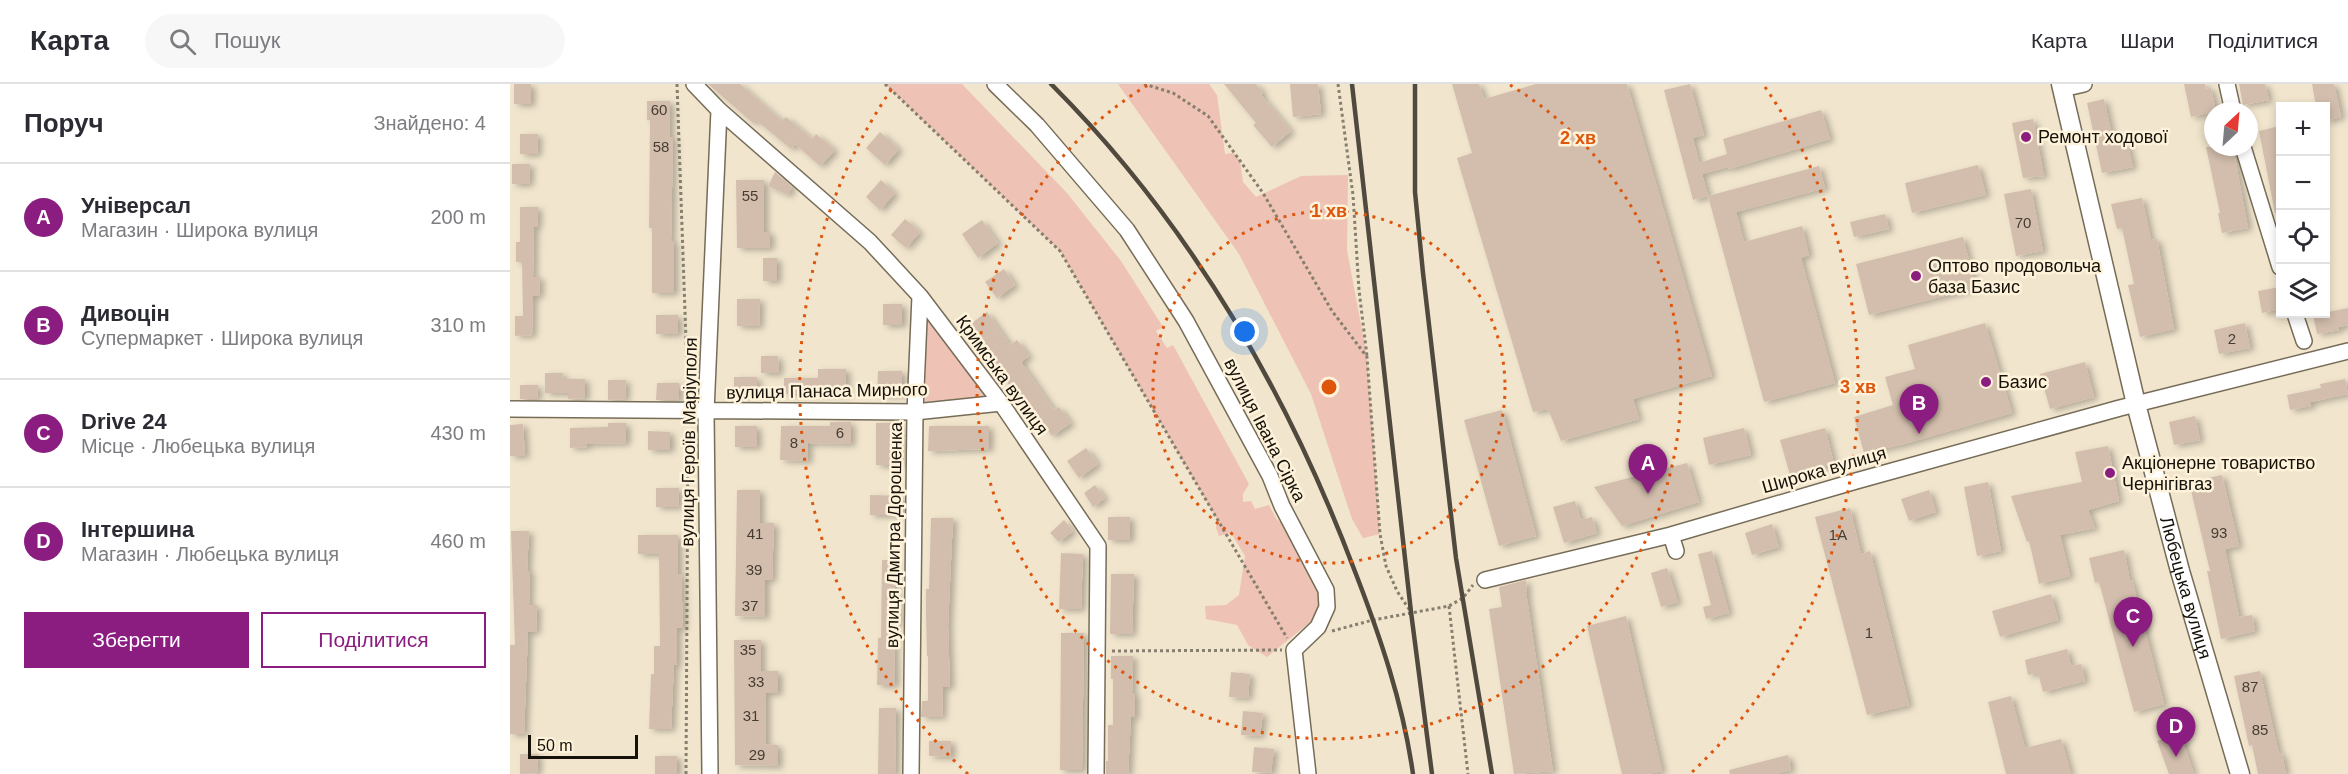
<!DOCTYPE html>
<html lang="uk">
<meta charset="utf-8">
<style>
body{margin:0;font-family:Arial,sans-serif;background:#f7f7f7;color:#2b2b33}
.controls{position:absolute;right:18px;top:18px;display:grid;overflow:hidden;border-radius:0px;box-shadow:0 3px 9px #0003}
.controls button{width:54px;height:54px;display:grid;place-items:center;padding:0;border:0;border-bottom:2px solid #e1e1e2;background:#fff;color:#2b2b33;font:30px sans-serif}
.compass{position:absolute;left:1694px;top:18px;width:54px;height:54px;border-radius:50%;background:#fff;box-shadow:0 3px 9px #0003;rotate:26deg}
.scale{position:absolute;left:18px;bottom:15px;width:110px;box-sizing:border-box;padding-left:6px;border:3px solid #16120a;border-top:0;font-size:16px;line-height:21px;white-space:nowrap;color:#16120a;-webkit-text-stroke:4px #fef2da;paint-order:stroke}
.you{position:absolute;left:735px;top:248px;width:21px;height:21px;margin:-15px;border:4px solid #fff;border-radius:50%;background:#1a73e8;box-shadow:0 0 0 9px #1a73e833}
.badge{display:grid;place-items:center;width:39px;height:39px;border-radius:50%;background:#8b1d81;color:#fff;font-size:20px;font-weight:700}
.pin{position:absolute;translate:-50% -50px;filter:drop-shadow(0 2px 3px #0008)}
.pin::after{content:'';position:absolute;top:32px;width:21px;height:18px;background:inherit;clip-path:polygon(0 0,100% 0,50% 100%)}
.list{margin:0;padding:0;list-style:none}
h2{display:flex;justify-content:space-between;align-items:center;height:78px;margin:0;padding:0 24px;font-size:26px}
h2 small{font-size:20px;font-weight:400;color:#7c7c81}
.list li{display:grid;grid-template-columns:39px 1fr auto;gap:18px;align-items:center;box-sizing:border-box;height:108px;padding:0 24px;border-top:2px solid #e1e1e2}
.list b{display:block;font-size:22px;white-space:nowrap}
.list p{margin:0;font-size:20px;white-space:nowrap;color:#7c7c81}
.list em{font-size:20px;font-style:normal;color:#7c7c81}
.actions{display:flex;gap:12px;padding:18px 24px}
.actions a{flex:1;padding:14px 0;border:2px solid #8b1d81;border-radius:0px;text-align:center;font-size:21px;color:#8b1d81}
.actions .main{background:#8b1d81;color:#fff}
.icon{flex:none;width:33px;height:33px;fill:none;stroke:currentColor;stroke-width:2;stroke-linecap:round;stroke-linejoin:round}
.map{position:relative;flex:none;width:1838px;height:690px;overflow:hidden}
header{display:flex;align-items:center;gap:36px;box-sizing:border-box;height:84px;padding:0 30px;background:#fff;border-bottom:2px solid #e1e1e2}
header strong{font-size:28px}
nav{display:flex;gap:33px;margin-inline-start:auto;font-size:21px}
.search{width:420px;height:54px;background:#f7f7f7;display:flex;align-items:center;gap:15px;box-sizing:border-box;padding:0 21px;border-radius:33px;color:#7c7c81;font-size:22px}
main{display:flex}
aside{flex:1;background:#fff}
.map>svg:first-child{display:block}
</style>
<header>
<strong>Карта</strong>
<div class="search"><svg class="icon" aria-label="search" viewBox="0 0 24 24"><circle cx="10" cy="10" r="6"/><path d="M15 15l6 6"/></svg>Пошук</div>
<nav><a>Карта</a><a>Шари</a><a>Поділитися</a></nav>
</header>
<main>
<aside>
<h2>Поруч<small>Знайдено: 4</small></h2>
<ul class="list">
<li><span class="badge">A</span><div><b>Універсал</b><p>Магазин · Широка вулиця</p></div><em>200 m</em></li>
<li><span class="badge">B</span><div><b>Дивоцін</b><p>Супермаркет · Широка вулиця</p></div><em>310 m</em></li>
<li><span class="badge">C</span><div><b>Drive 24</b><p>Місце · Любецька вулиця</p></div><em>430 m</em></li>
<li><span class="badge">D</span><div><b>Інтершина</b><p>Магазин · Любецька вулиця</p></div><em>460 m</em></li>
</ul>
<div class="actions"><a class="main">Зберегти</a><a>Поділитися</a></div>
</aside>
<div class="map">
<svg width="1838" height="690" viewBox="0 0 1838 690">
<defs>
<filter id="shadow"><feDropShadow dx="4.5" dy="2.5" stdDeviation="3" flood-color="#0004"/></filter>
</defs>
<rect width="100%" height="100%" fill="#f1e5cd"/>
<path fill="#eec2b4" d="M375,0H452L557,109L611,177L653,243L646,247L657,264L663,261L739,400L733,410V418L741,417L745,425L759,421L767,436L778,442L805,495L810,516L803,536L757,573L738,561L727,541L696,535L695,522L716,521L729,511L735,472L721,449L709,452L706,444L707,435L550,167Z
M608,0H699L707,11L715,70L724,69L730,77L733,98L746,113L791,92L838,91L837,166L857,273L870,450L853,454L842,435L801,310L729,170Z
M416,236L427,241L480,314L415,333Z"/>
<path fill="#d3bead" filter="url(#shadow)" d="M4,0H21V20H4Z
M198,0H230L272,37L276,33L302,55L306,50L325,66L310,82L285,60L281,65L246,36L243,39Z
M714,0H746L753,9L751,11L781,47L762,63L743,41L746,39Z
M780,0H808L811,30L783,33Z
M942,0H969L974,15L1026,0H1117L1202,292L1123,315L1129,335L1051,357L1038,325L1023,328L947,74L962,69Z
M1180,0L1194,51L1183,54L1189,79L1217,70L1213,55L1311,26L1320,55L1219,85L1218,83L1192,90L1198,112L1183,116L1154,6Z
M1674,0H1695L1696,5L1701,4L1706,27L1681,33Z
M1729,0H1755L1759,16L1733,21Z
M1802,0H1824L1831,33L1815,37V22H1806Z
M1594,15L1604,61L1617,58L1623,83L1592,89L1577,19Z
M137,17H160V53H163L161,157H164V209H142V144H139L140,36H137Z
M1523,35L1534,92L1513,94L1502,39Z
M1770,42V128L1765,129L1749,47Z
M370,48L389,65L375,81L356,64Z
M10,50H28L27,70H10Z
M1696,63H1723L1738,144L1712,149L1708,129H1710Z
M2,80H20L19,100H2Z
M1468,81L1476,111L1402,129L1395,99Z
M1309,82L1315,104L1226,128L1234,158L1292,142L1299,171L1291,174L1325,299L1254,318L1198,112Z
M265,88L282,103L278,111L258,102Z
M226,96H254V148H260V164H227Z
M371,96L385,109L370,126L356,113Z
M1521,105L1533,167L1506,172L1494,110Z
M1632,114L1641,156L1647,155L1664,245L1630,253L1618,201L1624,200L1612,144L1607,145L1601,120Z
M10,123H28L27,143H24L23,193H30L29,212H23L22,251L5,252V232H13L12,178H6V158H10Z
M1375,130L1379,145L1344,153L1340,138Z
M395,135L410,148L396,164L381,151Z
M472,136L488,159L468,174L452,150Z
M1453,153L1466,204L1359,231L1346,180Z
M253,174H267V197H253Z
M494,185L505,201L487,214L475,198Z
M1770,203V225L1752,229L1748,207Z
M227,215H250L249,242H227Z
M373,220H392V241H373Z
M1838,224V241L1829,243V246L1807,250L1803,231Z
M477,228L500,261L507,256L519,272L511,278L544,326L549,323L561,339L542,352L518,319L514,322L492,291L490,292L479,277L482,274L459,241Z
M146,231H168V250H146Z
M1475,239L1502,329L1394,360L1354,369L1344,333L1383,321L1375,293L1405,285L1398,261Z
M1735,239L1740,264L1709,270L1704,246Z
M251,272H268L269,289H251Z
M1575,278L1584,313L1540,325L1530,290Z
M308,285H336V310H274V294H308Z
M368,287H392V311H367Z
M35,289H53L52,295H75V314L58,315V309H35Z
M224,293H247V311H224Z
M1835,295L1838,310L1801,318V322L1780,326L1777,311L1811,304L1810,300Z
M98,296H116L115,315L98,316Z
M147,299H169V316H146Z
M10,301H28L27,315H10Z
M992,326L1026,452L989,462L954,336Z
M1685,332L1690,356L1664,361L1659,338Z
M320,338H341V360L298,359V377L270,376L271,342H320Z
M98,339H116V359L77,360V363L60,364V344L98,343Z
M366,339H390V381H366Z
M13,340L15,372H0V341Z
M225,342H247V363H225Z
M419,342H479V365L418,367Z
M1234,344L1241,371L1199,381L1193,354Z
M1315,344L1324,380L1280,391L1270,356Z
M138,347L160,348V366H138Z
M1598,362L1609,417L1578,426L1585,444L1550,451L1560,492L1529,500L1519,457L1517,458L1501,412L1572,398L1565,368Z
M576,364L588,380L569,394L557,377Z
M1177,379L1189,418L1112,442L1084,403Z
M1712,391L1729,462L1715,465L1729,533L1742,531L1745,547L1711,555L1697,487H1700L1679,398Z
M1478,398L1491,467L1467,472L1454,403Z
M585,401L595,414L583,423L574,409Z
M146,404H169L168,423H146Z
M227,406H250V439H264L262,496H255V533L225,532Z
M1419,406L1426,428L1399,437L1391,415Z
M360,411L392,412V431H360Z
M1065,417L1071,436L1082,433L1087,449L1054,459L1043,423Z
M1340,424L1351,470L1360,467L1399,621L1357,631L1305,433Z
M598,433H620V456H598Z
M421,434H443L438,542L440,603H433L432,633H411L412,617H418V572H417L416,530V505H419Z
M554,436L563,447L549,458L540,449Z
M1262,440L1269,463L1242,471L1235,449Z
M1,447H19L17,487H20L19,521H27L26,548H18L14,650H0V561H5Z
M128,451H168V490H171L173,544H167V581L164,580L161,645H139L141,590H144V562H150L149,470H128Z
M1614,466L1620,497L1622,496L1654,620L1624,628L1589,498L1585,499L1579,474Z
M1202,467L1219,529L1196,535L1193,523L1201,521L1188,470Z
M551,469L573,470L571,525H549Z
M372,476H385V511H388V540H384L385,601H367L368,554H371Z
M1157,484L1168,518L1151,523L1141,489Z
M601,490H624L622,550H600Z
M1016,496L1017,508H1016L1043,687L1004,690L979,525L992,523L989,503Z
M1541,510L1548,536L1490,553L1482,527Z
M1116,532L1152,687L1138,690H1112L1077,542Z
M551,549H574L572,686H550Z
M224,556H251V587H268V609H256V660L268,661V682L225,681Z
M1557,565L1561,582L1571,580L1575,597L1533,608L1528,589L1518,591L1515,576Z
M601,572H623L622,609H625V633H621L618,690H596V677H598V641H603V595H601Z
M1750,587L1769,670L1772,669L1776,690H1748L1742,661L1739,662L1724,592Z
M721,588L740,590L738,614L719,613Z
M1501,612L1515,664L1551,655L1561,690H1496L1478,618Z
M369,624H386L385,690H368Z
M733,627L753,629L750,652L731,651Z
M1670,649L1684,690H1659L1647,657Z
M419,657H441V673L419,672Z
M744,663L764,665L761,689L742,688Z
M10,670H28L27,689L10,690Z
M1278,671L1281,686L1265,690H1220L1219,686Z
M145,672H167V690H145Z"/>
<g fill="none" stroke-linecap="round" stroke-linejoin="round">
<g stroke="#766c57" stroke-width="18">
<path id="minor" d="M184,0L209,26L360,158L410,212L491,319L588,462L586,690
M485,0L527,41L617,146L676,237L760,392L772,422L816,506L817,523L808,543L784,566L798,690
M1717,0L1723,27
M1552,5L1574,0
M1733,63L1770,183
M1785,230L1794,257
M0,325L405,328L491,319
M1161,451L1166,467
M975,496L1161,451L1346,397L1610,324L1838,267
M200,690L196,328L209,26
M401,690L405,328L410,212"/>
</g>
<g stroke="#766c57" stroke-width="21">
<g id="major">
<path id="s1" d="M1551,0L1626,320L1670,487L1730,690"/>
</g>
</g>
<path stroke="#867e6e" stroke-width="3" stroke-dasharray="3 3" stroke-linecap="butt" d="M167,0L178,313
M375,0L550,167L777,554
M634,0L663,9L698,32L753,109L822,227L857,273L870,450L876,482L887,507L901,528
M828,0L843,111L849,206L857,272
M939,522L958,690
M822,547L863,536L939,522L953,514L963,501
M602,567L772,566
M176,690L178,341"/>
<use href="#minor" stroke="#fff" stroke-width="15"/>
<use href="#major" stroke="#fff" stroke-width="18"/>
<path stroke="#504a3e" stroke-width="4.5" d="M541,0C679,138 775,303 844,485C870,552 893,619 903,690
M842,0L901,528L922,690
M905,0V108L913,189L946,474L982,690"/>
</g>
<g fill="none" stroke="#de550c" stroke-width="3" stroke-dasharray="3 6">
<circle cx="819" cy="303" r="176"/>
<path d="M1000 1A352 352 0 1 1 638 1"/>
<path d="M458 690A529 529 0 0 1 383 3M1255 3A529 529 0 0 1 1180 690"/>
</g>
<g fill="#8b1d81" stroke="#fef2da" stroke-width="2">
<circle cx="1516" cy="53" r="6"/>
<circle cx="1406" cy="192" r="6"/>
<circle cx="1476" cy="298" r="6"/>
<circle cx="1600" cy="389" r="6"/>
</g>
<g text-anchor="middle" stroke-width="5" stroke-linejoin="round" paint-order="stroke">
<g font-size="15" fill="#453d33">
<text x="149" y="31">60</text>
<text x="151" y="68">58</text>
<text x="240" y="117">55</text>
<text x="1513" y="144">70</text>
<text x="1722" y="260">2</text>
<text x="330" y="354">6</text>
<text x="284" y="364">8</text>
<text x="1709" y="454">93</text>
<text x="245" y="455">41</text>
<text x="1328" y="456">1А</text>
<text x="244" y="491">39</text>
<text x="240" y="527">37</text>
<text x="1359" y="554">1</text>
<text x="238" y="571">35</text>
<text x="246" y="603">33</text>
<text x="1740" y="608">87</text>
<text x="241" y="637">31</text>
<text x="1750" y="651">85</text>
<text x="247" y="676">29</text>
</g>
<g font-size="18" fill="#16120a" stroke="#fef2da" text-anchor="start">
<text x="1528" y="59">Ремонт ходової</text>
<text x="1418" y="188">Оптово продовольча<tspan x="1418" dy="21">база Базис</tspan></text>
<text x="1488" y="304">Базис</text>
<text x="1612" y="385">Акціонерне товариство<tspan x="1612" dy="21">Чернігівгаз</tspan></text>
</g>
<g font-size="18" fill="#16120a" stroke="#fef2da">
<text transform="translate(492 291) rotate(54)" y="6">Кримська вулиця</text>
<text transform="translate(317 307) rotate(-1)" y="6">вулиця Панаса Мирного</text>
<text transform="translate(755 346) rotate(63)" y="6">вулиця Івана Сірка</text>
<text transform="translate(179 358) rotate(-89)" y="6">вулиця Героїв Маріуполя</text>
<text transform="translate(1314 386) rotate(-16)" y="6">Широка вулиця</text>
<text transform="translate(384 451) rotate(-89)" y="6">вулиця Дмитра Дорошенка</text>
<text dy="6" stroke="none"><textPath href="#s1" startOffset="519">Любецька вулиця</textPath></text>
</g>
</g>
<circle cx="819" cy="303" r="9" fill="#de550c" stroke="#fef2da" stroke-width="3"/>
<g font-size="18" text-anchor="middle" font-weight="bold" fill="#de550c" stroke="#fef2da" stroke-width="5" stroke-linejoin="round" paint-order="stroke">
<text x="1068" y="60">2 хв</text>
<text x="819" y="133">1 хв</text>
<text x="1348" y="309">3 хв</text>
</g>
</svg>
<div class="controls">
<button>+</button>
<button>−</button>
<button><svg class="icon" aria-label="locate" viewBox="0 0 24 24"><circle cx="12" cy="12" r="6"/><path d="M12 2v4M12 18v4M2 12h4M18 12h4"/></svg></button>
<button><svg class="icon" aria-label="layers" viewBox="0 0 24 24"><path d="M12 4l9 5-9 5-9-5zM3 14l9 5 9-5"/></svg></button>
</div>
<svg class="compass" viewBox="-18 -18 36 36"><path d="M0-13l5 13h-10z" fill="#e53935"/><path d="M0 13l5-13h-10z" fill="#7c7c81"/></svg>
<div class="scale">50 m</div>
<div class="you"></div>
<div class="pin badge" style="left:1138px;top:410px">A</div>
<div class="pin badge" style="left:1409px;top:350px">B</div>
<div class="pin badge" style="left:1623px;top:563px">C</div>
<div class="pin badge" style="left:1666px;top:673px">D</div>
</div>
</main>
